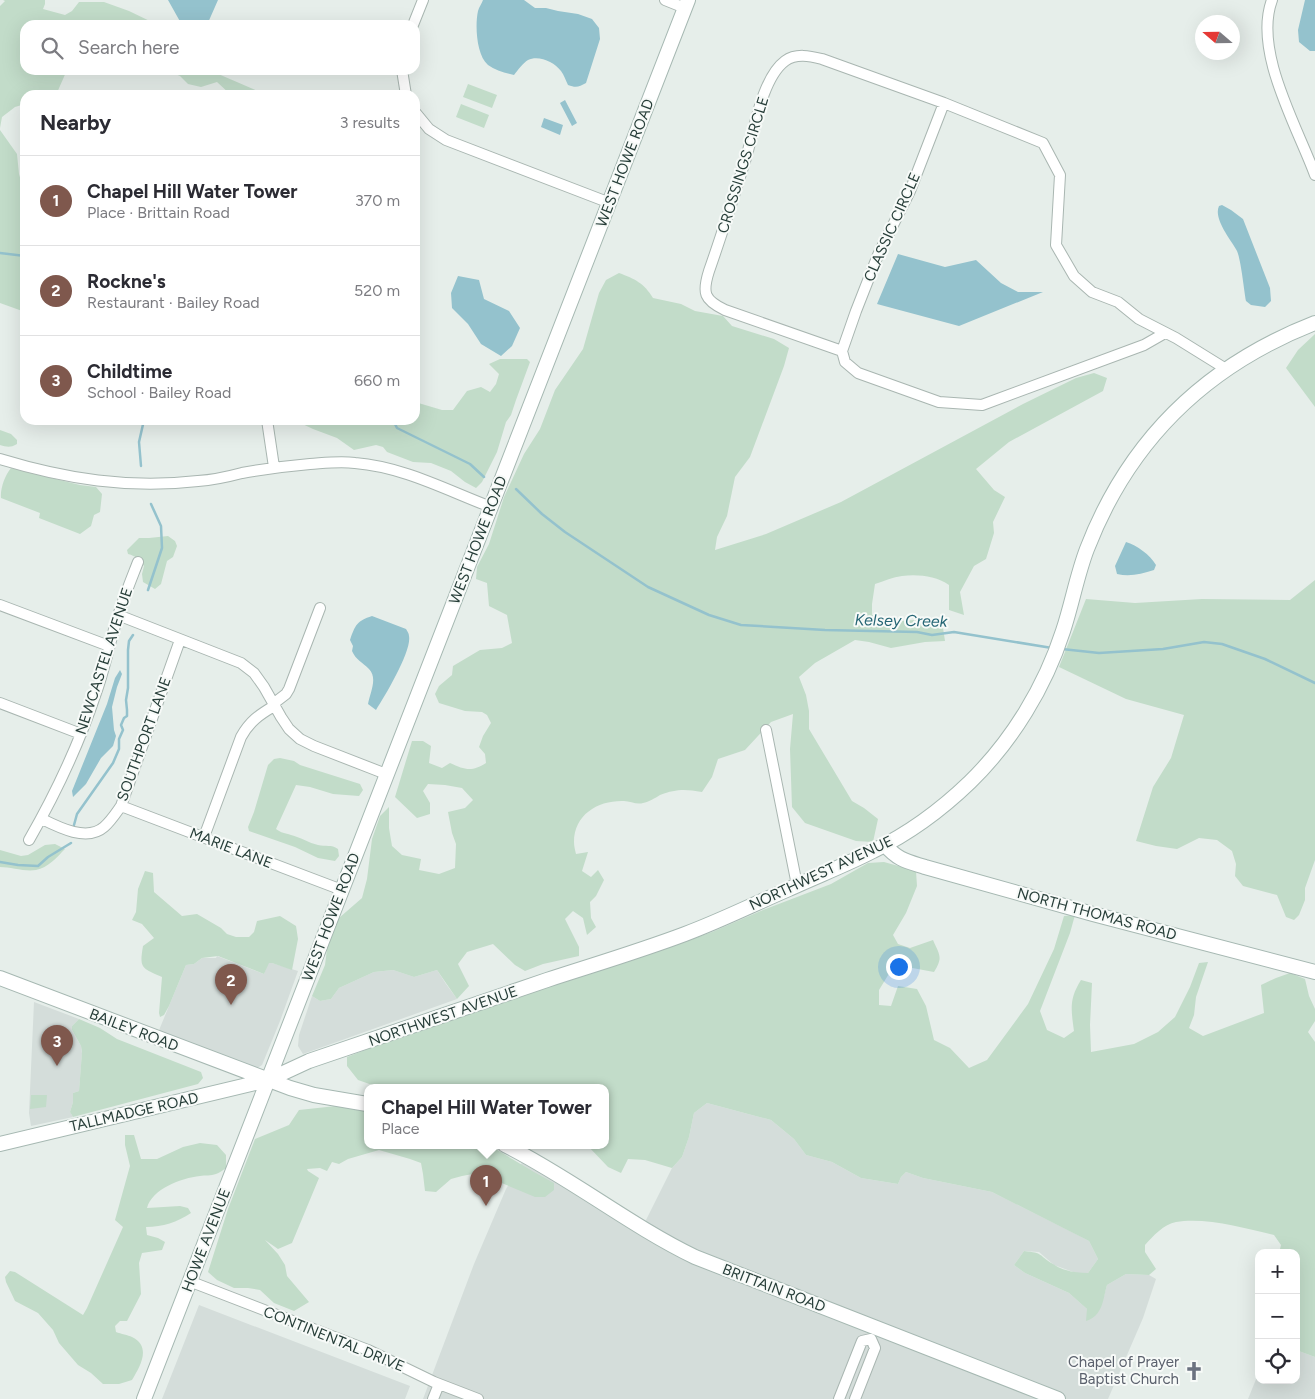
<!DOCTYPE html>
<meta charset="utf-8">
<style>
body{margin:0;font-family:Figtree,sans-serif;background:#f2f2f3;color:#2b2b33}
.controls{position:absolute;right:15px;bottom:15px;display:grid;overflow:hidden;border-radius:10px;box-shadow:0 5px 20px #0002}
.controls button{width:45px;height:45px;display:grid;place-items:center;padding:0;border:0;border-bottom:1px solid #e1e1e2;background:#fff;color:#2b2b33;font:25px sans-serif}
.compass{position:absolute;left:1195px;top:15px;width:45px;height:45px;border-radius:50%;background:#fff;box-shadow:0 5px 20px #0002;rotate:290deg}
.you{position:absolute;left:898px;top:966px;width:18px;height:18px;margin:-12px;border:4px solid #fff;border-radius:50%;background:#1a73e8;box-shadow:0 0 0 8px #1a73e833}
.badge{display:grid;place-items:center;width:32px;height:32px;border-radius:50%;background:#7f584d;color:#fff;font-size:16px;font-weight:700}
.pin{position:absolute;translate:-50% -41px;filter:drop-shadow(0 1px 2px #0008)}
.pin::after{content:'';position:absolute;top:26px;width:18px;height:15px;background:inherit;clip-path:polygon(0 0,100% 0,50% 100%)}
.popup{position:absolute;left:364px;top:1084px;width:245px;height:65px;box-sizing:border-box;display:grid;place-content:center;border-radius:10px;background:#fff;filter:drop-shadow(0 1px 4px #0005);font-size:16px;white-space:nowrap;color:#7c7c81}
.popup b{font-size:19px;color:#2b2b33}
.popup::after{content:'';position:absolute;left:50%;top:100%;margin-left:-10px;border:10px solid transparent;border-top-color:#fff}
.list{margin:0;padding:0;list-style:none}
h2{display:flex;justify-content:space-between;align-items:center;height:65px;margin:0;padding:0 20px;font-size:21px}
h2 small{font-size:16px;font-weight:400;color:#7c7c81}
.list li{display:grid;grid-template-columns:32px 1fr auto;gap:15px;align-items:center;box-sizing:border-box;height:90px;padding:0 20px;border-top:1px solid #e1e1e2}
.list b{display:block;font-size:19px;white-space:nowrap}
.list p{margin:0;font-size:16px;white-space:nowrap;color:#7c7c81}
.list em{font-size:16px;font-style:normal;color:#7c7c81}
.icon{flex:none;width:28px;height:28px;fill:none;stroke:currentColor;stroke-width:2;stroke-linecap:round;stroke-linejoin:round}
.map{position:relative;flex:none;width:1315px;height:1399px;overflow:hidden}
.search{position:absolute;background:#fff;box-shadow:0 5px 20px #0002;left:20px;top:20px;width:400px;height:55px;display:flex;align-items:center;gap:12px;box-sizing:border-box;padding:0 18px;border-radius:15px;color:#7c7c81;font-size:19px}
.panel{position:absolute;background:#fff;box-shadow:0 5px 20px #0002;left:20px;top:90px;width:400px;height:335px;border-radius:15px}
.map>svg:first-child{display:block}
</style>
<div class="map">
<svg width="1315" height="1399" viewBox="0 0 1315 1399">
<rect width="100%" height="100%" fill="#e6eeea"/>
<path fill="#d4ddda" d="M217,956L264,974L268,963H272L298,971L280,1021L262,1065L253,1071L157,1035L186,965L194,964L202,958H216Z
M393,970L414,977L437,970L446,984L457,999L303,1054L298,1046L299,1035L312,996L320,1001L331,999L339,988L374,972Z
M34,1002L79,1019L72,1026V1030L81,1046L82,1053L79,1091L73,1093V1102L70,1112L73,1117L31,1126L29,1113Z
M707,1103L771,1120L794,1139L806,1155L832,1162L861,1178L898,1184L901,1177L906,1172L923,1178L992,1192L1070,1231L1089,1241L1098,1259L1088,1273H1076L1054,1265L1039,1252L1024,1251L1014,1265L1025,1273L1069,1293L1087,1309L1104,1296L1107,1285L1126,1274L1149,1275L1156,1279L1143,1318L1108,1399H423L474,1264L506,1189L526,1156L642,1228L672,1168L682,1157L689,1137L694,1113Z
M199,1305L410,1386L405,1399H162Z
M1296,1350L1315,1357V1399H1248L1259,1372V1380H1296Z"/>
<path fill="#c2dcc9" d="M3,0H45V4L43,9L65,15L72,11L79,2H104L129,11L158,25H25V70H67L56,95H25V104L15,107L2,117L0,128V6L5,1Z
M168,70H209L267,95H231L217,82L201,87L188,84L180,76L168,71Z
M468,84L497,95L492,108L463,97Z
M461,104L489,115L484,128L456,117Z
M0,130L17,154L19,174L23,188H25V312L0,303Z
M619,273C635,279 644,283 653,298L681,304L695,311L723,316L732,326L774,339L789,348L784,366L750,457L735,477L727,516L717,537L715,550L766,534L841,502L1023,404L1076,378L1094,373L1107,378L1103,391L1009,442L976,469L994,490L1005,497L993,522L994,533L986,559L974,566L960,592L964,615L949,610V585C936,576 918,574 902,576C893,577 884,581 875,584L872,604V615L887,622L914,620L943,628L945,641L925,642L891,648L869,642L855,640L815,663L799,677L806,695L809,711V729L852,801L864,808L878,819L873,842L856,841L805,823L792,807L790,749L793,714L771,722L745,750L718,759L712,777L702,792C685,789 676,789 660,795C655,798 649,802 643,803C637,805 630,801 624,801C599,800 574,814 574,842C574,846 575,850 576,854L588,852L582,871L591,877L598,870L604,880L596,896L590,902L591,918L596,927L587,935L583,918L573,911L565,919L579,947V956L543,964L525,971L515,965L493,944L467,952L458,964L469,986L457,999L437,970L414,977L393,970L374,972L339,988L331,999L320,1001L312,996L325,965L329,933L339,918L362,898L367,879L372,839L380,816L389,807V828L392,846L402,855L421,859L419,870L439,874L455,868L456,844L452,833L448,812L465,808L473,800L462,788L445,785L428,784L423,791L430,803V814L417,818L395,797L412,741H423L431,746L429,763L442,768L450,763C465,770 472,772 486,763L485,754L479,747L483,736L491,723L487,715L482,712L465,711L439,703L435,694L439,686L452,675L453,666L480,650L502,648L512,643L507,615L489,606L487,583L476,579L477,567L489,544L504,497L524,454L540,429L555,390L583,349L599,293L606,280Z
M1315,334V407L1286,368L1298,350Z
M500,359H527L530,362L516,400L511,415L506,422L497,452L482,482L476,488L465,482L451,471L431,463L413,462L387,452L383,447L376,445L354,450L337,438L313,429L294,420H415V402L442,410H453L467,391L481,387L490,392L496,384L499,374L489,364Z
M0,430L11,434L17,440V444C10,448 7,447 0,445Z
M11,468L80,485L96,487L102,494L100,512L94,515L91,526L80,534L39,518L40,513L1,498C0,489 5,475 11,468Z
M168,536L175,541L177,546L173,557L167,561L161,584L155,589L143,582L142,574L144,566C140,560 136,556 128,554L127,550L139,538H149Z
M1315,580V860L1305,888V900L1299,915L1294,920L1286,917L1277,895L1243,886L1235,876L1236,864L1232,851L1217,840L1199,838L1177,849L1156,846L1136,841L1153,787L1171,758L1184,715L1126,699L1059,667L1086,599L1135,603L1202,599L1290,600Z
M280,758L294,761L300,765L360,784L363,790L359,796L333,794L310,787L296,785L276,829C281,833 285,833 291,835C300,837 309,843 318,845C326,847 331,844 338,849L339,856L335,861L318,858L295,847L249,831L248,827L254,812L268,765L274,759Z
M55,844L65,849C57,857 48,868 36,870C25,872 11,867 0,867V850L21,856L28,855L45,845Z
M884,862L916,871L917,886L906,913L893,935L898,944L910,948L933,940C940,956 943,957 934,972L907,967L890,972L879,990V1005L891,1006L898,986L917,989L926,1006L934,1040L950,1048L969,1068L987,1060L1028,1004L1054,949L1064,916L1075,915L1070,933L1040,1011L1047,1030L1064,1038L1074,1031C1071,1009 1069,999 1081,980L1092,983L1090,1025L1091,1052L1134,1044L1158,1032L1175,1017L1190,987L1199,963L1208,962L1196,997L1194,1015L1189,1028L1203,1036L1264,1013L1261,985L1276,978L1290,973L1305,979L1309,996L1315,1009V1021L1308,1032L1315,1042V1357L1296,1350V1253H1279L1281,1245L1274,1235C1245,1228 1205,1217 1176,1222C1164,1224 1153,1236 1145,1245V1252L1156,1269L1149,1275L1126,1274L1107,1285C1103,1299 1103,1316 1086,1321L1087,1309L1069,1293L1025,1273L1014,1265L1024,1251C1044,1253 1038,1255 1053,1264C1063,1271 1076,1273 1088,1273L1098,1259L1089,1241L992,1192L923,1178L906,1172L901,1177L898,1184L861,1178L832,1162L806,1155L794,1139L771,1120L707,1103L694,1113L689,1137L682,1157L672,1168L645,1160L628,1159L621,1173L608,1167L587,1145H605V1087H378L358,1080L347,1066V1057L432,1024L659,951L712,932L763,910L831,884L868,863Z
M145,871L153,873L154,892L182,916L197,914L221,928L227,934L236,937H249L254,932L257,921L280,916L296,926L298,939L292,970L272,963H269L264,974L218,956L202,958L194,964L186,965L169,1006L164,1015L160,1017L159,1013L162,977C142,968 139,969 143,946L154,938L142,924L132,920L136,912L138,889Z
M79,1019L100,1028L117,1039L201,1072L203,1078L198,1084L73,1117L70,1112L73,1102V1093L79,1091L82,1052L81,1046L72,1030V1026Z
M31,1095H47L46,1107L30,1109Z
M336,1106L367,1109V1145H489L534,1172L554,1183V1190L545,1197H535L478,1173L462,1176L451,1179L436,1192L425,1191L423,1174L421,1163L410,1159L379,1150L348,1159L339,1164L332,1162L327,1171L320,1168L307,1169L308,1171L319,1178L292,1243L278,1249L265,1240L278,1254L285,1265L287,1276L309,1302L294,1311L274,1303L260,1290L248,1288H234L217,1280L208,1272L228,1209L255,1139L289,1125L299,1110Z
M125,1135H134L141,1159H157L183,1147L200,1143L217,1145L226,1155V1168C223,1170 219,1173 216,1174C211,1176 205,1175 200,1176C181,1178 152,1189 147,1208L180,1206L188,1208L191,1213C177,1222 163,1227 146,1227L147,1235L158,1238L165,1242L162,1250L142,1253L139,1263L141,1294L127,1321H120L115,1326L116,1332C121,1334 128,1335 132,1337C152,1347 140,1366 132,1380L119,1384H103L91,1373L78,1365L59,1343L53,1330L38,1313L15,1301L6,1282L5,1277L10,1271L15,1272L83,1315L87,1308L123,1227L115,1220L130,1166L125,1145Z"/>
<path fill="#94c2cd" d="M168,0H218L207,25H182Z
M483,0H524L535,8H546L558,11L578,14L592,19L599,28L600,39L586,83C579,87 576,88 568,85C566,81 564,75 561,71C554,62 539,55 528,60C523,63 518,70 514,75C505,73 495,70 488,65C476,55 475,24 478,11C479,7 482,3 483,0Z
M1305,0H1315V51H1310L1299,42L1298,30Z
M565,100L577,123L572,126L560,103Z
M544,118L563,125L560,135L541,127Z
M1222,205L1231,210L1243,219L1270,288L1271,301L1265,307L1251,305L1246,301C1244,290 1241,260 1237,251C1231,240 1213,219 1219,206Z
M898,254L945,267L976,260L1001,283L1018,292H1043L959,326L877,304Z
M458,276L479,280L484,299L509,311L520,328L512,346L501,356L481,344L468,324L452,308L451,293Z
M1126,542C1137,545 1150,555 1156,565L1154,570C1141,574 1130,577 1117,574L1115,566Z
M372,616L406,629C407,631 409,633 409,636C412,651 385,696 376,710L368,704C370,693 378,678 369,669C362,662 356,660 352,651L353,646L350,640C355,625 357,621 372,616Z
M120,670L122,674L117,687L112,707L114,730L116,736L113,746L101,758L86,784L73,797L72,791L107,704L115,678Z"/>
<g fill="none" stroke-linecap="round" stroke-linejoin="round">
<path stroke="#94c2cd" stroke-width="2.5" d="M0,253L25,256
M393,420L397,428L470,464L484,477
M141,466L139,442L144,420
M516,489L542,514L565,532L648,587L709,615L741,625L825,630L917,632L932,635L954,632L1052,648
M148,590L162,548L161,526L151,504
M1062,649L1099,653L1163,649L1204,642L1222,644L1265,659L1315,683
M74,825L77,814L113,763L119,749V739L123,730L121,725L124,718L127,716V710L126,700L128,688V650L129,641L133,635
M0,862L18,865L38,866L48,857L71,843"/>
<g stroke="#a9b6b1" stroke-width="12">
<path id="street" d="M665,0L685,8
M1272,0C1253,51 1297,126 1315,175
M413,25L423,0
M402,70L406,95
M415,112L429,129L446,140L610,203
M842,351L725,310C704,300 702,293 709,271C722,234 734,196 746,158C754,131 762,78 785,61C796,53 810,56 822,59L944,103L1043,143L1060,175L1056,245L1074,276L1092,292L1118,302L1139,319L1176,338L1226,369
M842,351L845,362L858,373L939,402L982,405L1144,345L1165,333
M842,351L856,311L878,255L910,191L944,103
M267,420L274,467
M0,459C66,479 129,489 198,481C213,480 227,477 242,473C264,469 287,466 310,464C325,463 340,461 355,463C404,467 446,490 491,507
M0,605L109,646
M118,615L241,663L254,673L264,687L281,717L289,729L300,739L314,746L386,774
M0,703L81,734
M273,704L286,694L289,689L320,608
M766,730L797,885
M121,806L342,890
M42,819C58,827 87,842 104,827C111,821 116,813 121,806L180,640
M204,837L241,737C250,721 259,715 274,706
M29,840C56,793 79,744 96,693C105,668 110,641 118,616C124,597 131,580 138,562
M189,1281L368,1350L434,1382L478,1399
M433,1399L439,1384
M839,1399L862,1341L871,1339L875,1348L855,1399"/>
</g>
<g stroke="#a6b8b2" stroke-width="16">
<path id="secondary" d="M885,845C898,860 906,861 925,867L1093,914L1315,972
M0,978L290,1088L314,1095L367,1104
M0,1144L268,1080L309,1061C388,1034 467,1007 547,980C593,965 640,951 685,934C720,921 754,904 789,889C817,876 846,865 873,851C908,834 942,809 970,782C1012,741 1045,687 1063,631C1072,604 1077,575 1087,549C1129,440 1207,365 1315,323
M505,1145C571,1178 629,1225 695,1257L1058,1399
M144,1399L688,0"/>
</g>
<use href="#street" stroke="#fff" stroke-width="10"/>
<use href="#secondary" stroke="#fff" stroke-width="14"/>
</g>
<defs>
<g id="church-bare" transform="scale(1.5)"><path d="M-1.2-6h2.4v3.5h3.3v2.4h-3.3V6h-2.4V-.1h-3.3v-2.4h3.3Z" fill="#6b7280" stroke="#f7faf8" stroke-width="2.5" paint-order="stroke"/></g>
</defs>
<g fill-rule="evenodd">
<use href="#church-bare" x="1194" y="1371"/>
</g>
<g text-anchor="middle" stroke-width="4" stroke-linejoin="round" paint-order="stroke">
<g font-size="15" fill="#273e39" stroke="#f7faf8">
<text transform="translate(625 163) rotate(-69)" y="5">WEST HOWE ROAD</text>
<text transform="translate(743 165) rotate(-73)" y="5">CROSSINGS CIRCLE</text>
<text transform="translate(892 227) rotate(-66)" y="5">CLASSIC CIRCLE</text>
<text transform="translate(478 540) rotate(-69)" y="5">WEST HOWE ROAD</text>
<text transform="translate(104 661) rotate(-72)" y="5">NEWCASTEL AVENUE</text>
<text transform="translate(144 739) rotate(-70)" y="5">SOUTHPORT LANE</text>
<text transform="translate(231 848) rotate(21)" y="5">MARIE LANE</text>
<text transform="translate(821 873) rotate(-25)" y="5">NORTHWEST AVENUE</text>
<text transform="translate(1097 914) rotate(15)" y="5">NORTH THOMAS ROAD</text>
<text transform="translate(331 917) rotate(-69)" y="5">WEST HOWE ROAD</text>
<text transform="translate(443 1016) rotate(-19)" y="5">NORTHWEST AVENUE</text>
<text transform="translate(134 1030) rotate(21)" y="5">BAILEY ROAD</text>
<text transform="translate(134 1112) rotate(-13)" y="5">TALLMADGE ROAD</text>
<text transform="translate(206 1240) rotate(-69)" y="5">HOWE AVENUE</text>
<text transform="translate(774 1288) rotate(21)" y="5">BRITTAIN ROAD</text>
<text transform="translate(334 1339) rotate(22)" y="5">CONTINENTAL DRIVE</text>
</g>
<g font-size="15" fill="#5b616d" stroke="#f7faf8" text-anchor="end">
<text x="1179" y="1367">Chapel of Prayer<tspan x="1179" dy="17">Baptist Church</tspan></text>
</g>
<g font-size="16" font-style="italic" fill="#266675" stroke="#f7faf8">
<text transform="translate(901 620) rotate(1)" y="6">Kelsey Creek</text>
</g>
</g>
</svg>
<div class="controls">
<button>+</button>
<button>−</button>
<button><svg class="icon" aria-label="locate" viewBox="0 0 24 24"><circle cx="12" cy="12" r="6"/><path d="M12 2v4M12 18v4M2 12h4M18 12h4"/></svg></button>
</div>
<svg class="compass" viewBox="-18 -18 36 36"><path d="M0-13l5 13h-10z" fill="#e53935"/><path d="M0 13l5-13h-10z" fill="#7c7c81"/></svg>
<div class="you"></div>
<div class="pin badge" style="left:486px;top:1206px">1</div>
<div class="popup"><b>Chapel Hill Water Tower</b>Place</div>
<div class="pin badge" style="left:231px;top:1005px">2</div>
<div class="pin badge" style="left:57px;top:1066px">3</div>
<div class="search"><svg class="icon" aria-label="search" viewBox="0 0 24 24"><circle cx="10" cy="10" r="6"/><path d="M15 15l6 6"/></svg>Search here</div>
<section class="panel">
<h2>Nearby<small>3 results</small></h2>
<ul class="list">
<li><span class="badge">1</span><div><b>Chapel Hill Water Tower</b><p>Place · Brittain Road</p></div><em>370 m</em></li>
<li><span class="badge">2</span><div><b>Rockne's</b><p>Restaurant · Bailey Road</p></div><em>520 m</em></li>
<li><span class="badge">3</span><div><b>Childtime</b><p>School · Bailey Road</p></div><em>660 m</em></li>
</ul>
</section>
</div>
